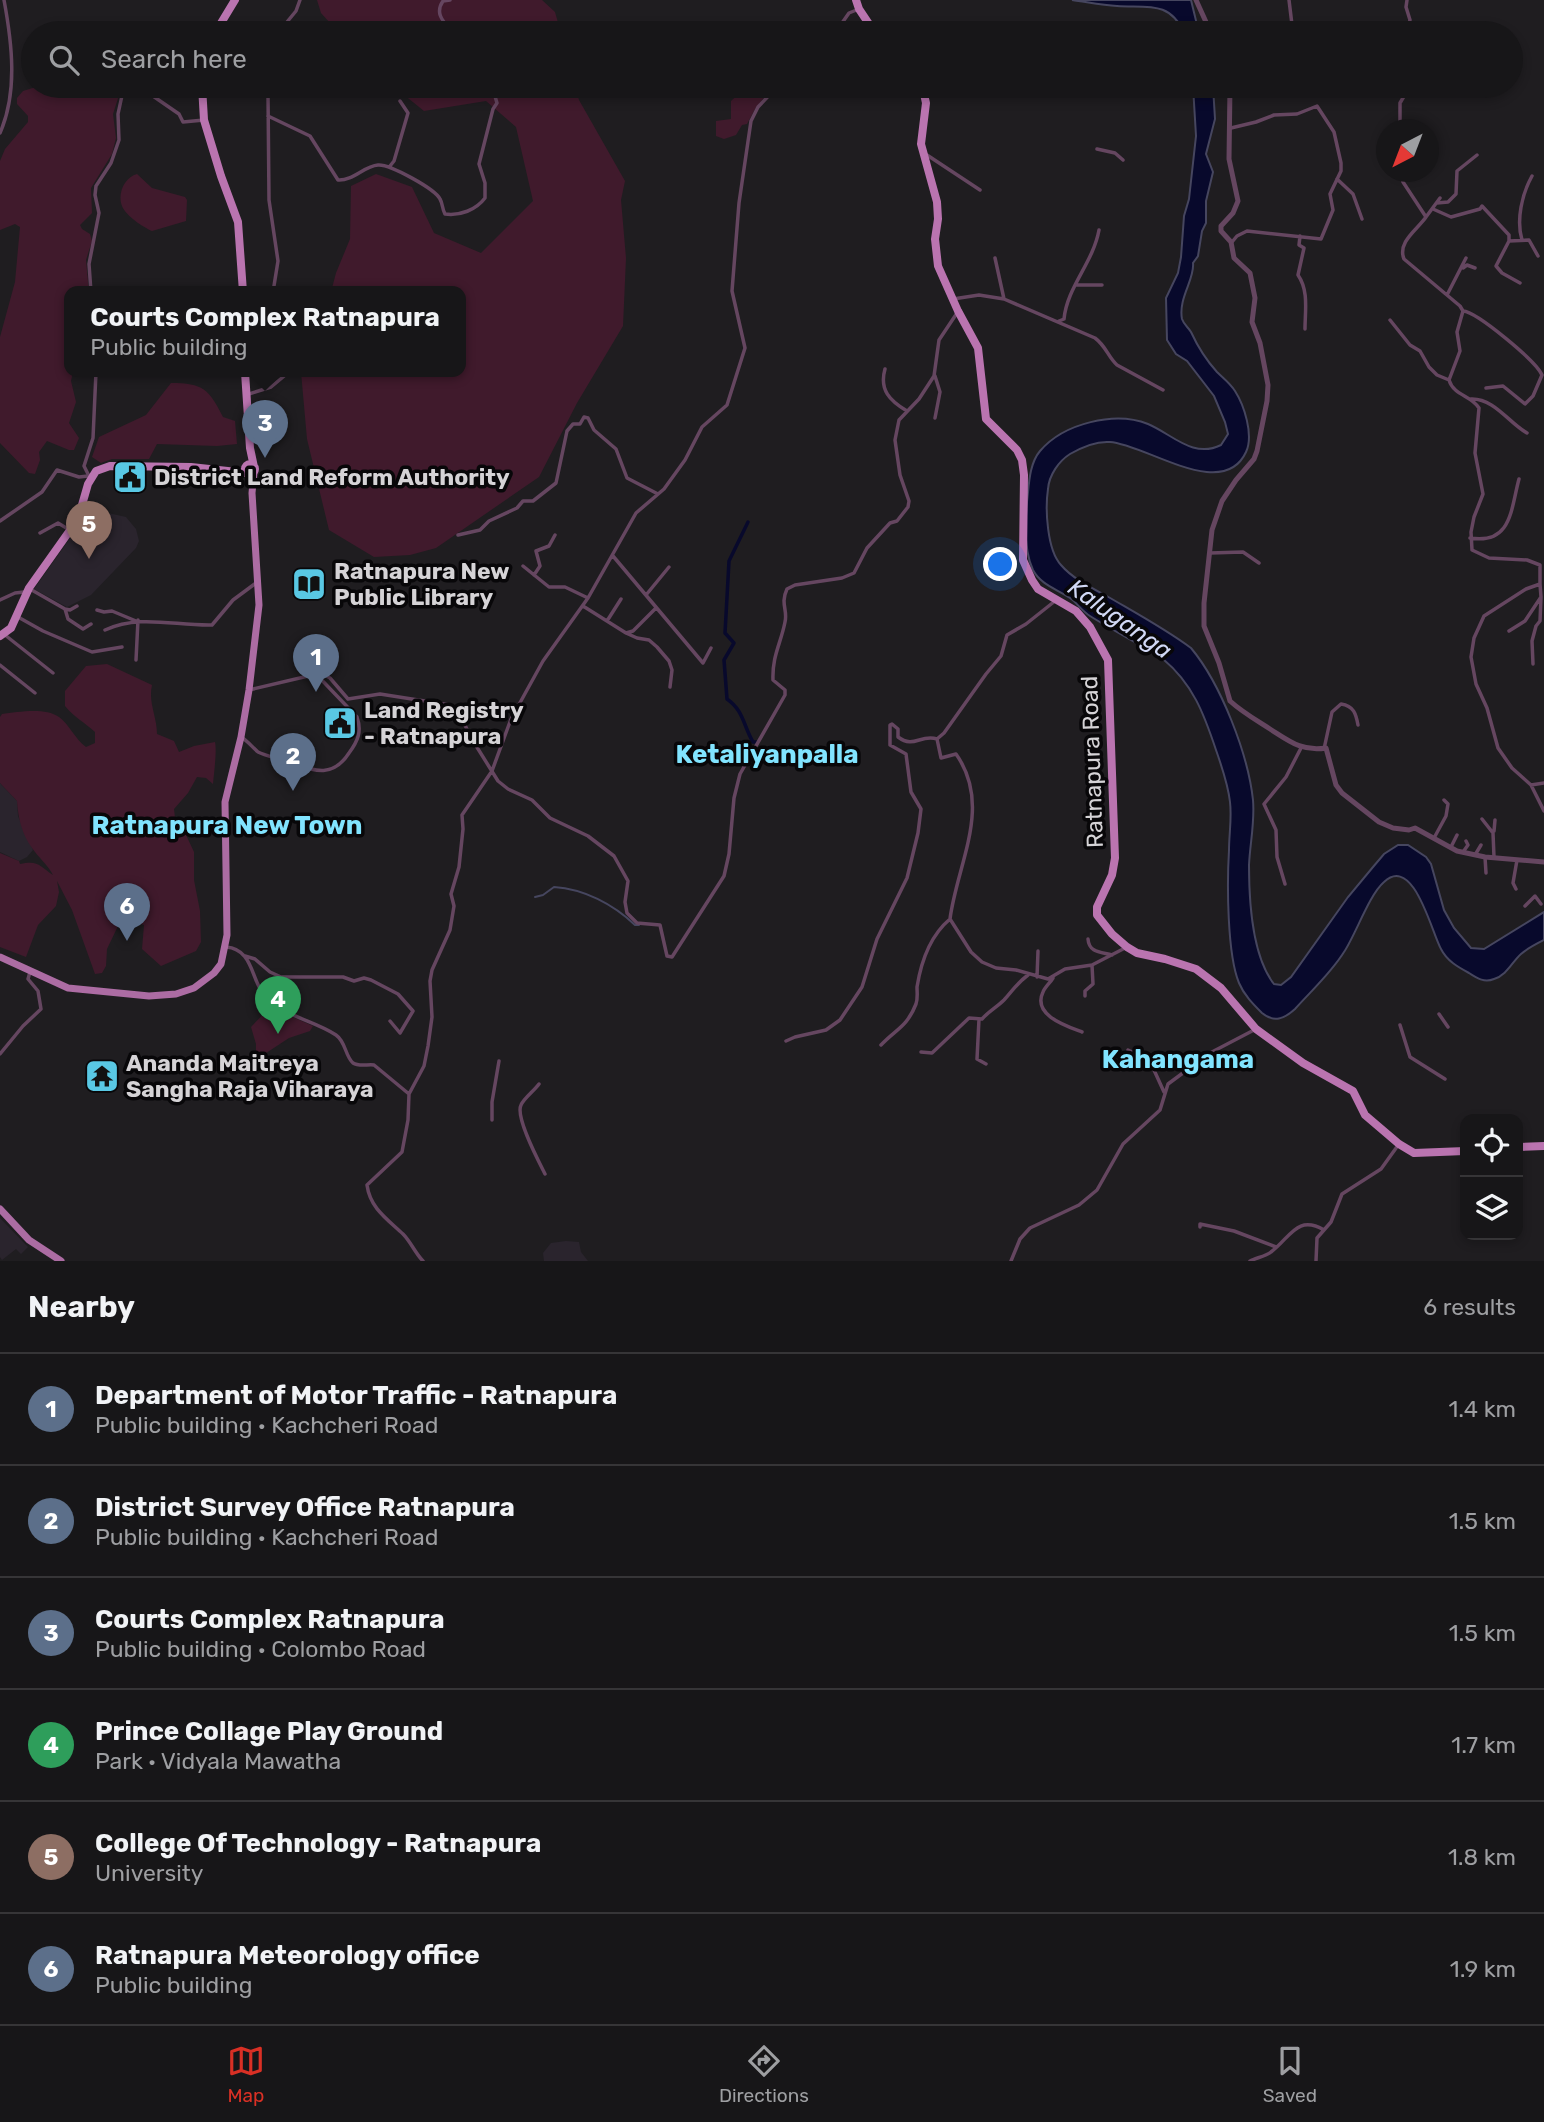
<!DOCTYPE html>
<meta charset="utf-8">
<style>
body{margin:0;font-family:Rubik,sans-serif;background:#201f21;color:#f1f3f6}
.controls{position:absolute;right:21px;bottom:21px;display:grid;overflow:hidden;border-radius:14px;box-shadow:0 4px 10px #0003}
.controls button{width:63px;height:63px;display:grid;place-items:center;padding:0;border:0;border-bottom:2px solid #363537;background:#171618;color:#f1f3f6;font:35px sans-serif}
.compass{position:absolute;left:1376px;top:119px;width:63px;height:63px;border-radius:50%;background:#171618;box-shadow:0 4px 10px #0003;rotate:222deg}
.you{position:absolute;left:1001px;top:565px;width:24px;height:24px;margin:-18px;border:5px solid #fff;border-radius:50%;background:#1a73e8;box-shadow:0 0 0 10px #1a73e833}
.badge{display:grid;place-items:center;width:46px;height:46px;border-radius:50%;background:#d93025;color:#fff;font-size:23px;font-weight:700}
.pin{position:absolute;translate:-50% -58px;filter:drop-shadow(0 2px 4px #0008)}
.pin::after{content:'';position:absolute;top:37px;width:24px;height:21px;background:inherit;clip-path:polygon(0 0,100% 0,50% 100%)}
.popup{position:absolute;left:64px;top:286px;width:402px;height:91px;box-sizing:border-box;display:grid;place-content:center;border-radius:14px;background:#171618;filter:drop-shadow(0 2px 5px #0005);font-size:23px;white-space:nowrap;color:#9e9fa2}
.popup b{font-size:26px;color:#f1f3f6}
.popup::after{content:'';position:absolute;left:50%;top:100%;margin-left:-14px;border:14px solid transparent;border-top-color:#171618}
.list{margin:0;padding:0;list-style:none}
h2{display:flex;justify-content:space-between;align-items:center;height:91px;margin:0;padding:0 28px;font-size:30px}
h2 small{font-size:23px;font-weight:400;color:#9e9fa2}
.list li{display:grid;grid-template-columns:46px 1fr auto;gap:21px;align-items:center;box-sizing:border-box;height:112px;padding:0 28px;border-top:2px solid #363537}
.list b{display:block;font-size:26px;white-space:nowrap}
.list p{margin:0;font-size:23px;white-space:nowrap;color:#9e9fa2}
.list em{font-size:23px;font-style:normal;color:#9e9fa2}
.icon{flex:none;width:38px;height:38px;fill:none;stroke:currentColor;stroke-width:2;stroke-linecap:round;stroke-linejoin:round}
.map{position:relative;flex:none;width:1544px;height:1261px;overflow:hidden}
.search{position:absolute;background:#171618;box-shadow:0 4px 10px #0003;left:21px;right:21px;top:21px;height:77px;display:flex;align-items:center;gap:18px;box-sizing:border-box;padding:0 24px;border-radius:38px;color:#9e9fa2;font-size:26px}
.sheet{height:763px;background:#171618}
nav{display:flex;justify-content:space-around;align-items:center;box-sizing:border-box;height:98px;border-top:2px solid #363537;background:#171618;font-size:19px;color:#9e9fa2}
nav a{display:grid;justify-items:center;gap:4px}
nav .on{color:#d93025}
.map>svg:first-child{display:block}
</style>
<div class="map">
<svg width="1544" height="1261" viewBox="0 0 1544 1261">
<rect width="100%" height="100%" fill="#1f1d20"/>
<path fill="#2a242d" d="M90,509L126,517L136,529L139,541L136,548L91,595L67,607L34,589L83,520L86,511Z
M0,783L17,801L18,816L33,850L27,857L19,861L0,852Z
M0,1218L28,1247L21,1254L16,1249L2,1260L0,1257Z
M566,1241L579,1242L581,1252L588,1261H544L543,1253L551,1243Z"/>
<path fill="#401a2c" d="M317,0H542L555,12L561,33H339L321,13Z
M39,86H120L121,89L113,114L116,138L112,154L91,188L92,213L80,225L82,229L90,234L92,241L86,260L89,292H69V372H73L71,381L76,402L69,423L79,438L74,450H69L47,441L39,452L40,460L35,474L29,473L0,443V337L15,282L20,227L15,224L0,230V161L5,149L28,122V116L17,104V98L23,91Z
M393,86H575L579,100L625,181L621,200L626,258L623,326L577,403L539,477L436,548L410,555L374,557L329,530L307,439L301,372H461V292H331L336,273L350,239L351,186L376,174L412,187L434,233L481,253L533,201L516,127L486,101L424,111Z
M747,86H770V90L755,109L747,124L742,125L736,135L724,139L716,136V121L731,119V101Z
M137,174L152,188L185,197L187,200L186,221L152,231C143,227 126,216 122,206C117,193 125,177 137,174Z
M171,383C203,383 209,389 223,417L235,421L237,444L217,446L157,444L149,459H112L101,463L92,457L99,437L146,415Z
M107,664L152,685C148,703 157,716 157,734L174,741L179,752L194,746L215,742C217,751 214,773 213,784L206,778L197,777L188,793L174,809L175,818L180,822L194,852V880L200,911L201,942L196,951L161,966L142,949L144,925L131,921L118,926L107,949L106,966L102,973L95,974L72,910L57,881L59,892L56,906L38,925L26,957L0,947V853L19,861L20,864C39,860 39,866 53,875C47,864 39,858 32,848C22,834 18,818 17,801L0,783V717L2,714C18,712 45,707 59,717C69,724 75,739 86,747L95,743V732C83,721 76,719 65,706V691L86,666Z
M270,1007L313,1026L310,1031L289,1038L260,1057L256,1054V1044L251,1027Z"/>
<path fill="#08092c" stroke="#46465f" stroke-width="2" d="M1072,0H1191L1199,33H1184C1170,0 1146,8 1117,6C1102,5 1087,2 1072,0Z
M1193,86H1213L1215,119L1206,154L1213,172L1206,201V223L1202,231L1198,256L1193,263C1195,279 1178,298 1182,319C1184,325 1188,327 1191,332C1197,345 1207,361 1217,372C1223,378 1230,383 1235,391C1244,405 1254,435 1246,452C1223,502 1145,444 1110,442C1097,441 1082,447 1070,454C1059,461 1049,475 1048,489C1045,509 1047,550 1061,565C1072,578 1090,587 1105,595C1134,612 1164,628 1191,648C1221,684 1248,754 1253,800C1255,822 1250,843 1249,865C1249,900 1252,956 1274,984L1281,985L1291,977L1348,897L1373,867L1384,854L1398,845H1408L1426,857L1431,864L1444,910L1454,928L1471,948L1484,949L1544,912V940C1536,944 1528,948 1521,954C1512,962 1507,975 1494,979C1484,983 1477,978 1469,973C1458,967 1447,961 1441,949C1432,934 1414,854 1384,882C1369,895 1356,934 1344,952C1331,973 1311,991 1295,1009C1284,1019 1274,1023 1262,1013C1253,1004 1244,995 1239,983C1227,954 1227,883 1229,850C1229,834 1232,818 1230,802C1228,784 1222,767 1216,750C1204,714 1193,684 1163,659C1139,644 1114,631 1090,616C1082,611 1077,603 1070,598C1057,589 1041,585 1033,570C1024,551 1025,522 1027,502C1029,485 1029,464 1040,451C1064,423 1115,411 1148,424C1172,434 1193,459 1221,445L1228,434L1225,422L1214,396L1187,361L1176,354L1167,340L1166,298L1178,273L1181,257L1184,216L1189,199L1196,136Z"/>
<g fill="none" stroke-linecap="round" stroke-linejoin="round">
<path stroke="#46465f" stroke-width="2" d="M535,897L543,895L554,887C584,889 613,904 635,925H639"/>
<path stroke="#08092c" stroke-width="3.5" d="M748,522L729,561L725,633L734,643L724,660L727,699C744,711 743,725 753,742H756"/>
<path stroke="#654660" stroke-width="3.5" d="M450,0L443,1C434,14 444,22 453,33
M1289,0L1293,33
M278,33L296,11L300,0
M835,33L849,13L859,9
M1406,33L1410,20L1406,7L1407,0
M270,86L268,94L269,200L278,261L273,292
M268,116L310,136L338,180C353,181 364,166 378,165C390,164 435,189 440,199C443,204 442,209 445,214C460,216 476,210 485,198V183L479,164L493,109L497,103L492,86
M1231,128L1256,122L1274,115L1297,114L1317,106L1334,132L1341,163V171L1330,194L1333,210L1321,239L1247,231L1237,236L1232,242
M1400,130V103L1410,86
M0,133C18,92 12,43 4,0
M1097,149L1115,153L1123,160
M927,155L980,190
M390,166L394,161L408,113L400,101
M1402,172L1403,182L1426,217C1418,229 1397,242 1404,259L1460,306L1463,311L1457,332L1460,351L1449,380C1454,396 1471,395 1479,408L1475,453L1483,494L1474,517L1471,532L1472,550L1489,558L1527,560L1540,565V584L1526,589L1484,616L1474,638L1471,657L1476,684L1487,708L1498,748L1512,768L1531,785L1544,811
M1337,179L1353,194L1362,219
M1437,203L1448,202L1456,194L1457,171L1477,155
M1433,209L1451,217L1480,209L1482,206L1509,235V241L1496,266L1502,273L1520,283
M1426,217L1440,198
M1300,236L1299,245L1304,248L1298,275C1309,291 1305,311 1305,329
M1522,240C1516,220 1522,194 1532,176
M1509,241L1529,240L1538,256
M995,258L1004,299
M1463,268L1467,265L1475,268
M1077,285H1102
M91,292L89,264L99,213L95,195L96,186L111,163L119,140L118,114L123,91L150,94L179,114L183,122L204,120
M1447,295L1466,258
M953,299L979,295L1004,299L1095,338C1106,346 1108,357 1117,365L1163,390
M1463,311C1477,312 1536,361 1542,375L1533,396L1525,404L1503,386L1486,388
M1390,320L1410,345L1420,351L1429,367L1437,375L1449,380
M1059,321L1064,319C1067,287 1093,263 1099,230
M885,369C879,390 890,401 907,411
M249,394L271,387L289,372
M1471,399C1494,398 1509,423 1527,433
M935,418L940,392L935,376
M89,476L84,466L93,438L96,372
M0,521L42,492L57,470L79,477L88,476
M40,533L58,523L68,529
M458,535L480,530L489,521L517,508L523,501H533L556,483L567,431L573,424H580L584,417L588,418L594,430L616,449L627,478L658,494
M1470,538C1512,545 1511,508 1519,479
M1210,553L1243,552L1259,563
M613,556L703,663L711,648
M523,566L549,587H565L588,598
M534,575L540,566L536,551L549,546L555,535
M30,589L65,609L68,619L83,629L91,624
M646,595L669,567
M0,600L15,593L24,592
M583,606L626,633L637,638L649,640L657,647L669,661L672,670L670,687
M65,609L70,610L77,606
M97,610L104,612L112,611L136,621
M18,617L43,631L92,652L122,647
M607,621L621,599
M105,630C140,614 175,626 212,625L233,600L256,583
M1509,631L1525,621L1541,597L1540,584
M626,633L633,631L656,608
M5,635L53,673
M136,660L138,620
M1533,664L1532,641L1536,626L1540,621L1541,597
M0,665L35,693
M249,690L321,673L330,678L348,699L380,694L450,705L459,712L470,736L498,781L508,789L532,800L550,818L588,836L614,856L628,881L625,902L627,913L637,923L660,925L667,956L672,957L724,876L729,854L734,798L740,774L785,695V690L773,680C772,656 781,643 785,622C788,610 780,604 787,589L795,585L842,578L854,573L867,548L890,523L897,521L908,507L909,501L900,475L895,440L899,420L919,399L934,376L939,340L957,313
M241,737C248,741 252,747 258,752C266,756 277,758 285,761C310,769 331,781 349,753C358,741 362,731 357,717L316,674
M937,739L944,733L986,674L1001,656L1007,635L1026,624L1055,601
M1324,749L1332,712L1341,704C1354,706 1356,714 1358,725
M1531,785L1544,783
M1482,819L1493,833L1494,857
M1494,831L1495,820
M1434,838L1446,816L1448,804L1444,800
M1451,847L1457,835
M1463,852L1468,845L1466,841
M1475,855L1481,845
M1485,857L1486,873
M1285,884L1277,857L1276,830L1264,804L1286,777L1301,748
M1516,889L1513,883L1517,860
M1525,906L1535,896L1541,904
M1088,939C1089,953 1101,952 1112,955
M226,947C253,949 251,979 264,995C281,1016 314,1020 336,1035C346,1042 345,1056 353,1063C359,1067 368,1064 374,1065L409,1094L408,1120L402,1152L367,1185C370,1208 387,1219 403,1234C411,1242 415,1253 423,1261
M245,956L255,959L270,972L281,977H343L354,981L364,978L371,980L398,994L413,1011L400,1033L390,1021
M1037,977L1038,951
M1053,978C1050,983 1045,987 1043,992C1032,1015 1066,1026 1082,1032
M1085,996V991L1093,984L1092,965
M1439,1014L1448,1027
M979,1019L977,1059L986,1064
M1400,1025L1410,1057L1445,1079
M786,1041L795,1037L826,1030L840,1020L862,987L877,939L907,878L918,833L921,809L911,792L906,754L890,745V725L892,724L898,729V737C914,749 920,734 937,739L941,758L956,754C993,806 957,864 950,919L971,952L982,962L996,968L1016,970L1048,979L1065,969L1092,965L1125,948
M881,1045C896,1029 907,1027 916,1004C918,998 917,993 917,987C921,962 931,935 950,919
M1128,1050L1149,1059L1164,1092
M921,1052L932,1053L969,1018L982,1019C989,1011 997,1007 1004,1000C1014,989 1016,984 1028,975
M0,1054L23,1026L41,1009L38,991L28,979L30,972
M539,1084C534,1091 524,1098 521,1105C515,1117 539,1162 545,1174
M409,1094L424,1066L428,1046L432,1017L430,981L432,970L450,930L454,906L451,894L459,867L463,829L462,815L492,771L511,719L543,661L588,598L636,513L664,489L685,460L702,427L727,405L745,348L732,291L739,203L751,121L758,107L778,86
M492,1120V1102L499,1061
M1200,1227V1224L1234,1231L1276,1247
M1011,1261L1020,1239L1030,1228L1079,1205L1097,1190L1123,1144L1160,1110L1168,1084L1210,1053L1254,1030
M1250,1261C1256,1258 1266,1256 1271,1252C1290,1238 1297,1214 1324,1230
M1316,1261L1317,1238L1331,1222L1342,1194L1381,1169L1399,1144"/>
<path stroke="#654660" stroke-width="5" d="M1196,0L1211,33
M1230,86L1229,159L1238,201L1233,213L1221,226V231L1231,242L1234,258L1250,273L1255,298L1252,322L1260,343L1268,385L1267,401L1257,451L1254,459L1236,480L1222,501L1212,530L1204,603V626L1219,663L1230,701C1242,712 1256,720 1270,729C1289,741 1302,752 1326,748L1336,785L1342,793L1379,822L1393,828L1409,830L1415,828L1457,851L1485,857L1544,862"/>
<path stroke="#ac6ca3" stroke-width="7" d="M0,957L68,988L149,996L176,994L194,988L214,973L221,964L227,935L225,802L241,737L249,690L259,605L252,493L254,472
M0,1209L29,1240L61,1261"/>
<path stroke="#ba74b0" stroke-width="8" d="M856,0L859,9L875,33
M215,33L235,0
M202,86L204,120L221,176L238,222L243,292
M918,86L924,94L926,103L921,144L937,202L938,219L935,239L938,266L958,311L978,348L986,419L1017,450L1022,460L1024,475L1023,560L1032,580L1038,589L1076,611L1090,627L1108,660L1115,858L1112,875L1097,907V915L1112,934L1127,947L1137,953L1165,959L1196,969L1221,988L1256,1029L1303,1063L1353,1091L1365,1115L1399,1144L1414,1153L1465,1151
M245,372L250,448L254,467
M245 469a5 5 0 1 1 10 0a5 5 0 1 1-10 0Z
M0,636L11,628L29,588L78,519L88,484L96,471L110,466L191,467L246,473
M1518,1147L1544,1146"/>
</g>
<defs>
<g id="civic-square" transform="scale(1.75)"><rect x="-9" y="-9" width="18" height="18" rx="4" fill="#59c8e4" stroke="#080709"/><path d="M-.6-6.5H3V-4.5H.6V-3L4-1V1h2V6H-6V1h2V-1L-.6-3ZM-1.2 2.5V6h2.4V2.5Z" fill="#111"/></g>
<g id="library-square" transform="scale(1.75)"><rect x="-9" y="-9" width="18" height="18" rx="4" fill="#59c8e4" stroke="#080709"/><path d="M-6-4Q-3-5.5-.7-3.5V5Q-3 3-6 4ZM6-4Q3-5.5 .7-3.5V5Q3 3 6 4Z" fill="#111"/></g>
<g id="temple-square" transform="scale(1.75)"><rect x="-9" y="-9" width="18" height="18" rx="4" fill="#59c8e4" stroke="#080709"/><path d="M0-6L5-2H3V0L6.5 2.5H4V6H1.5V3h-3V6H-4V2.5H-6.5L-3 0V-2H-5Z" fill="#111"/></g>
</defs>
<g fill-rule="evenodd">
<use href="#civic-square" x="130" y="477"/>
<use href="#library-square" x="309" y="584"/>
<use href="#civic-square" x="340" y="723"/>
<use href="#temple-square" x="102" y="1076"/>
</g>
<g text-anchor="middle" stroke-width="7" stroke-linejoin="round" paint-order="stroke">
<g font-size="23" font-weight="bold" fill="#d5d3d6" stroke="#080709" text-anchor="start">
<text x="154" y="485">District Land Reform Authority</text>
<text x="334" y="579">Ratnapura New<tspan x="334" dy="26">Public Library</tspan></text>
<text x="364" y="718">Land Registry<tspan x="364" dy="26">- Ratnapura</tspan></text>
<text x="126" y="1071">Ananda Maitreya<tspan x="126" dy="26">Sangha Raja Viharaya</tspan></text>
</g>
<g font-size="23" fill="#d5d3d6" stroke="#080709">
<text transform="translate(1092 762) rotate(-92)" y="8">Ratnapura Road</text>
</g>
<g font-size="24" font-style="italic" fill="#d1d8f5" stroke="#080709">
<text transform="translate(1120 619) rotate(35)" y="8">Kaluganga</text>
</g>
<g font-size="26" font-weight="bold" fill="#81e4ff" stroke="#080709">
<text x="767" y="763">Ketaliyanpalla</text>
<text x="227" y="834">Ratnapura New Town</text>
<text x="1178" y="1068">Kahangama</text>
</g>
</g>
</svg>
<div class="controls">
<button><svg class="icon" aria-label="locate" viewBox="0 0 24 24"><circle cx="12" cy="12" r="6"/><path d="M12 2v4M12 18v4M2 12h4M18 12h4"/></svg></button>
<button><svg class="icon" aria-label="layers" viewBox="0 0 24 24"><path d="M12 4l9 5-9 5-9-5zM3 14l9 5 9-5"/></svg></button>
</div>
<svg class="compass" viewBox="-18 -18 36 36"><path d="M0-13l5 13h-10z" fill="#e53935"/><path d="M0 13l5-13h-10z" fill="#9e9fa2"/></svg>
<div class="you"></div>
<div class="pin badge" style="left:316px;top:692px;background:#5c6f8a">1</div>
<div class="pin badge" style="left:293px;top:791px;background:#5c6f8a">2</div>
<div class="pin badge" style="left:265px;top:458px;background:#5c6f8a">3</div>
<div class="popup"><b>Courts Complex Ratnapura</b>Public building</div>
<div class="pin badge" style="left:278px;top:1034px;background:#2e9e5b">4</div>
<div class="pin badge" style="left:89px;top:559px;background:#8d6e63">5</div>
<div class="pin badge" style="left:127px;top:941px;background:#5c6f8a">6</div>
<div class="search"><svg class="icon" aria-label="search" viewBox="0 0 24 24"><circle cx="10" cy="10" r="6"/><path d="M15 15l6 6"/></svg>Search here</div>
</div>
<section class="sheet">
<h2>Nearby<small>6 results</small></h2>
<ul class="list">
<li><span class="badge" style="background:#5c6f8a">1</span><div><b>Department of Motor Traffic - Ratnapura</b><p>Public building · Kachcheri Road</p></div><em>1.4 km</em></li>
<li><span class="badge" style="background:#5c6f8a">2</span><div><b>District Survey Office Ratnapura</b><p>Public building · Kachcheri Road</p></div><em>1.5 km</em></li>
<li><span class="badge" style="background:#5c6f8a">3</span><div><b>Courts Complex Ratnapura</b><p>Public building · Colombo Road</p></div><em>1.5 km</em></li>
<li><span class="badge" style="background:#2e9e5b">4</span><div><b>Prince Collage Play Ground</b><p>Park · Vidyala Mawatha</p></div><em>1.7 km</em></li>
<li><span class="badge" style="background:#8d6e63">5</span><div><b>College Of Technology - Ratnapura</b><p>University</p></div><em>1.8 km</em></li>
<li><span class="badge" style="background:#5c6f8a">6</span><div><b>Ratnapura Meteorology office</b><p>Public building</p></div><em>1.9 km</em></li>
</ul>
</section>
<nav>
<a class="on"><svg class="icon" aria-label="map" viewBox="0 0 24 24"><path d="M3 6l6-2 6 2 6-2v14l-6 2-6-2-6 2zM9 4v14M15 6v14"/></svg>Map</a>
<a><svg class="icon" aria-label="directions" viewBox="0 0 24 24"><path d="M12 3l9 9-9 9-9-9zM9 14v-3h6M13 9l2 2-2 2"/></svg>Directions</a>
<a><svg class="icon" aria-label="saved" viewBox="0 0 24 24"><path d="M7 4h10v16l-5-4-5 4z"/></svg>Saved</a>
</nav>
